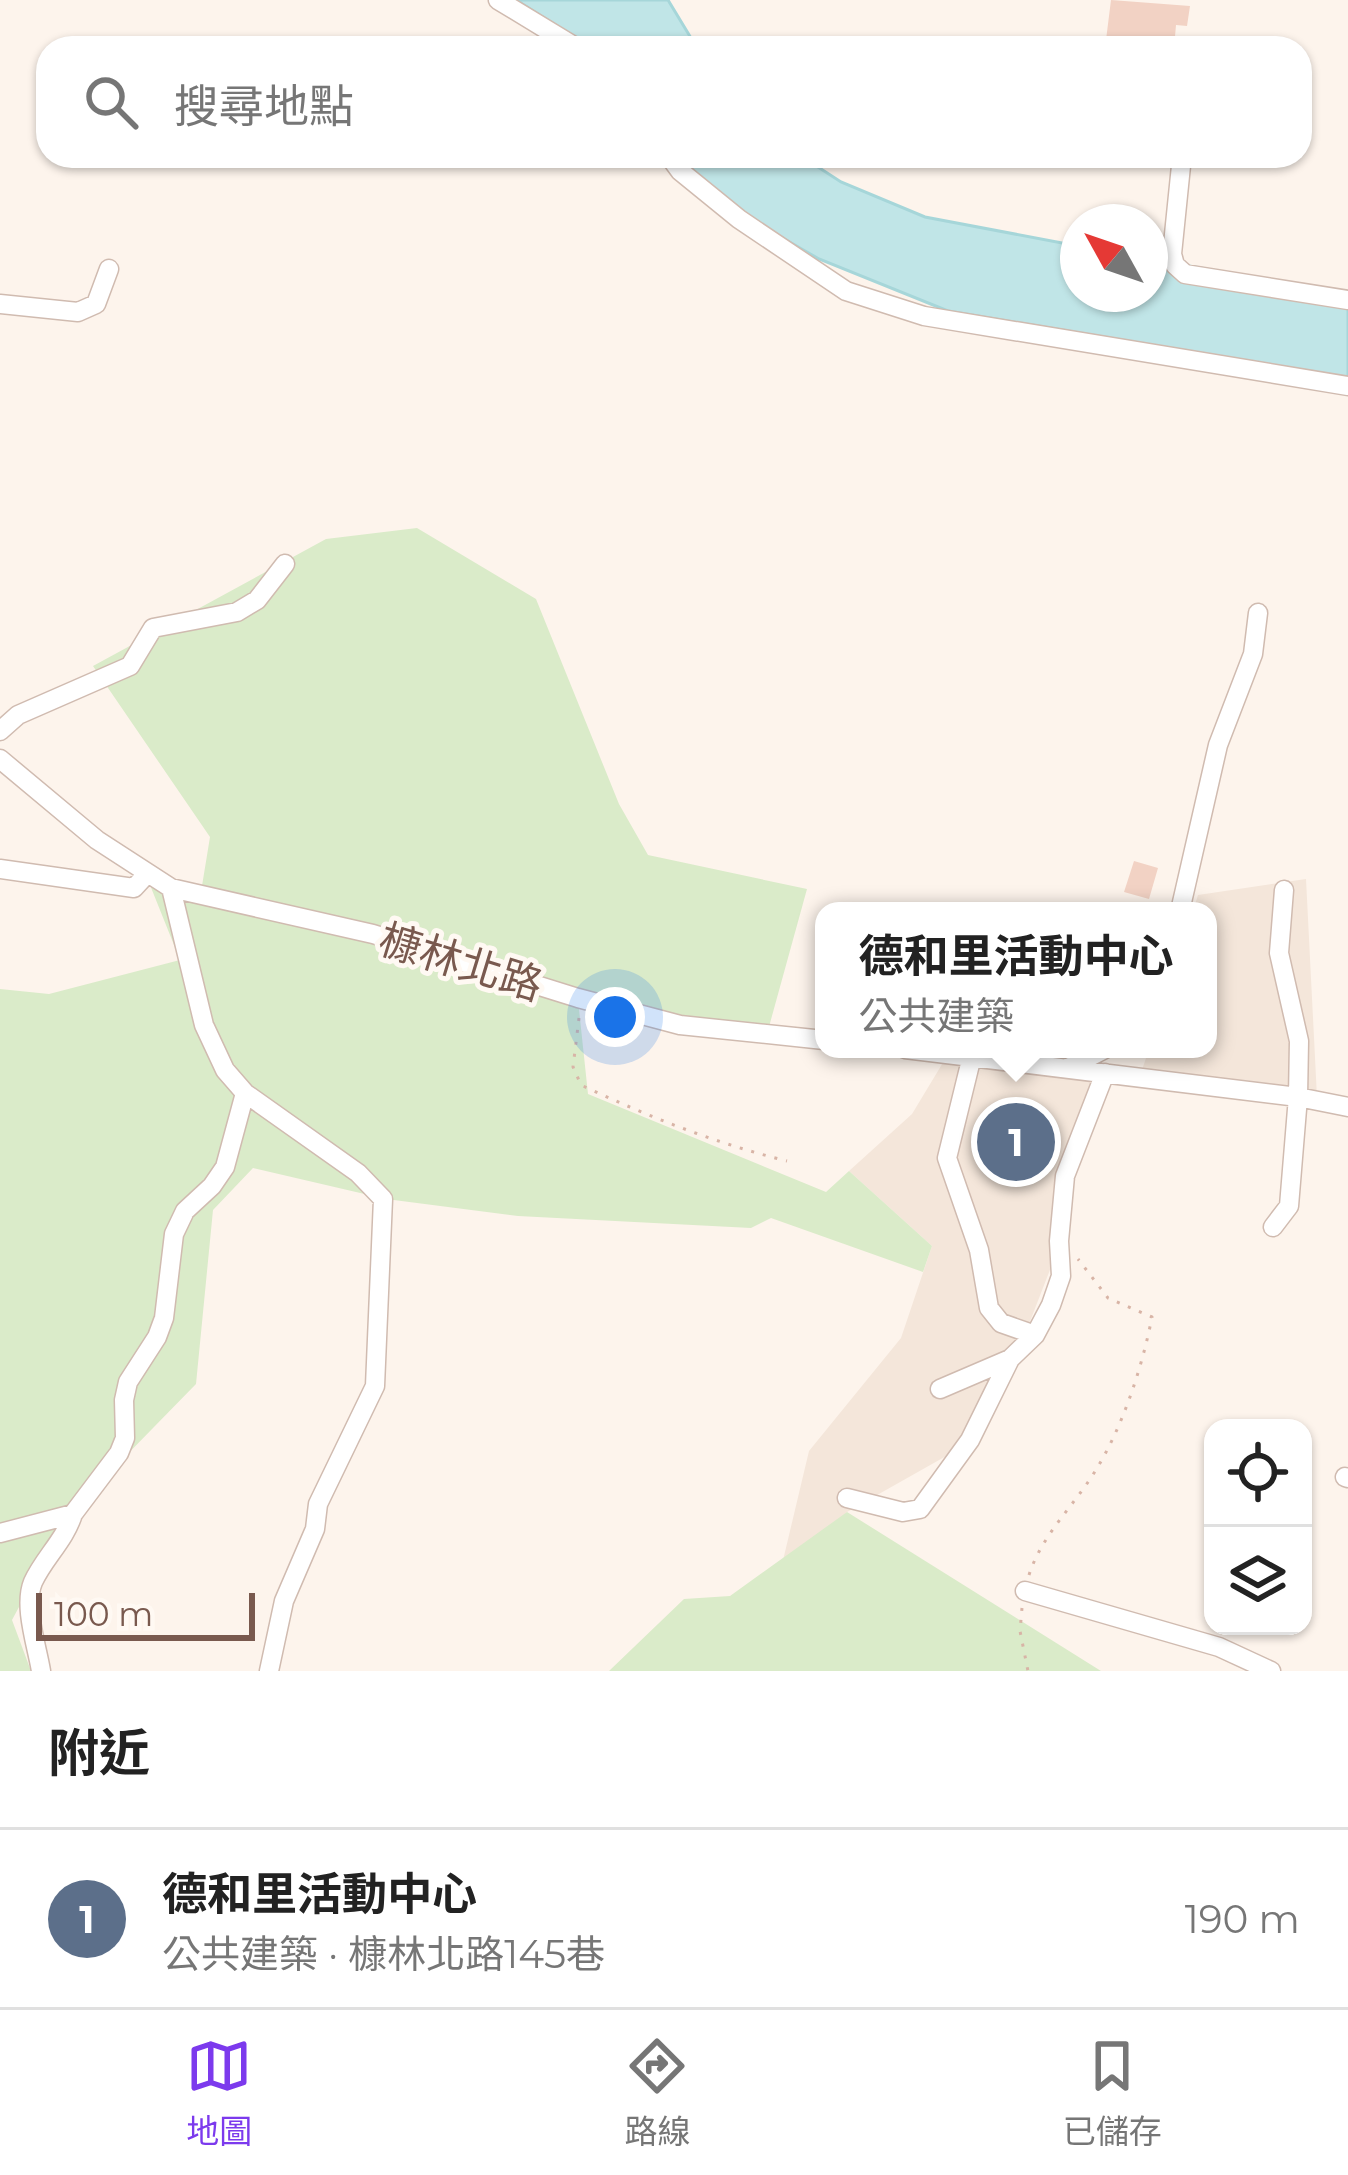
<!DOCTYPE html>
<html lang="zh-TW">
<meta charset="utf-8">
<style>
body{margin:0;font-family:Montserrat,"Noto Sans TC",sans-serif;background:#f2f2f2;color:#222}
.controls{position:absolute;right:36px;bottom:36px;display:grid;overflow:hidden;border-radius:24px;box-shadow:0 3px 9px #0004}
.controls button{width:108px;height:108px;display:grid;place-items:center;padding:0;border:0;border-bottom:3px solid #e0e0e0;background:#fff;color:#222;font:60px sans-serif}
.compass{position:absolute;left:1060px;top:204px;width:108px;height:108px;border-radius:50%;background:#fff;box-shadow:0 3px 9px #0004;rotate:310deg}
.scale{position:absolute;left:36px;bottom:30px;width:219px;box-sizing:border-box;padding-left:12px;border:6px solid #79594e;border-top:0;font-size:33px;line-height:42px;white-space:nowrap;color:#79594e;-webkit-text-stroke:9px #fff9f3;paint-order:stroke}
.you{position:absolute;left:615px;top:1017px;width:42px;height:42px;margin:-30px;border:9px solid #fff;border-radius:50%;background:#1a73e8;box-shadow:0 0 0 18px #1a73e833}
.badge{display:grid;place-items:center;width:78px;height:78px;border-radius:50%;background:#7c3aed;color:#fff;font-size:39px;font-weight:700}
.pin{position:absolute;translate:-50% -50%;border:6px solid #fff;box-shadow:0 3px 12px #0006}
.popup{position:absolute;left:815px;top:902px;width:402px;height:156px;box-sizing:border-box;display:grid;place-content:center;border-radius:24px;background:#fff;filter:drop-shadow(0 3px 9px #0005);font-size:39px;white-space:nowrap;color:#767676}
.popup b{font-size:45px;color:#222}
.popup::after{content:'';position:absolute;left:50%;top:100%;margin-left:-24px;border:24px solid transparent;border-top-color:#fff}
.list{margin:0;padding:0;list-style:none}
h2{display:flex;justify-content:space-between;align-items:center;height:156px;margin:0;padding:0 48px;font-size:51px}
h2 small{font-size:39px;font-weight:400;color:#767676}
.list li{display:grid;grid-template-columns:78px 1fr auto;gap:36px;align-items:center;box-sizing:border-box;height:180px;padding:0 48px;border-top:3px solid #e0e0e0}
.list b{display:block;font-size:45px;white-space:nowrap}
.list p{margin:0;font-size:39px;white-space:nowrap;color:#767676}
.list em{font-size:39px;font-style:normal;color:#767676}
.icon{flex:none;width:66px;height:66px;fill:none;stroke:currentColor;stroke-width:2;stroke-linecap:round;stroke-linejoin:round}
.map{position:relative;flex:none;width:1348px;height:1671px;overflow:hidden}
.search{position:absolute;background:#fff;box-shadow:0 3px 9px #0004;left:36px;right:36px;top:36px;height:132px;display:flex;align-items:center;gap:30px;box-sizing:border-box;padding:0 42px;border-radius:36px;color:#767676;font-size:45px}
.sheet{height:336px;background:#fff}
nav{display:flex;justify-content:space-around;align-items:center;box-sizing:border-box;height:168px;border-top:3px solid #e0e0e0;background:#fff;font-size:33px;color:#767676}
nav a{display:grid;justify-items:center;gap:6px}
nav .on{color:#7c3aed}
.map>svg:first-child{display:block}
</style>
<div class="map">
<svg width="1348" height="1671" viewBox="0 0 1348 1671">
<rect width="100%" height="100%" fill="#fdf4ec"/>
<path fill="#f4e6da" d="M1306,879L1317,1097L1142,1070L1149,1049H1208V911H1193L1198,895Z
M950,1051L1102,1064L1053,1196V1262L1022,1342L948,1455L847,1512L780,1573L809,1451L901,1338L932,1246L849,1171L912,1114Z"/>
<path fill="#daebc9" d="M417,528L536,599L619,804L648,855L807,889L767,1034L578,1000L588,1094L826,1192L849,1171L932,1246L923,1272L771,1218L751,1228L518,1216L386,1199L253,1168L213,1210L196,1384L69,1514L12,1620L31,1671H0V989L49,994L180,960L146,875L201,892L210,837L93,666L326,539Z
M847,1512L1101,1671H609L684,1599L730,1596Z"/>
<path fill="#c0e5e7" stroke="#a6d6d9" stroke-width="3" d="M516,0H668L697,48H592Z
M674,156H801L841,182L925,217L1078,246V294H1150V259L1348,294V378L948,311L819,259L751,220Z"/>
<path fill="#f2d2c4" d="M1111,0L1190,6L1187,26L1176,25L1174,48H1105Z
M1134,861L1158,868L1149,899L1124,892Z
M1014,1111L1045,1131L1018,1173L986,1153Z"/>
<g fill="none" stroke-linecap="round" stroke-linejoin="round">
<g stroke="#d0bbb0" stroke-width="21">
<path id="minor" d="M498,0L577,48
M669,156L680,171L739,219L846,291L924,316L1348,386
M1182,156L1172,254L1175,265L1185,274L1348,300
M0,304L78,312L96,304L109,269
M0,731L18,715L130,666L153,628L237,612L257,600L285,564
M0,759L97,840L171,888L373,934L578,998L680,1025L824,1040
M0,869L134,888L146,875
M171,888L204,1025L225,1070L245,1093L358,1173L383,1199L375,1386L318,1504L315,1529L284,1601L269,1671
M1180,911L1218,745L1253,654L1258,613
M905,1049L1298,1097L1348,1107
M972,1056L947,1158L979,1250L989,1308L1001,1323L1035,1335
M1068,1068L1105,1049
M1273,1227L1289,1206L1298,1097L1299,1041L1279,953L1284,890
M940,1389L1010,1359
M1345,1477L1348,1478
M847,1498L903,1512L920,1509L970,1440L1010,1359L1035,1335L1051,1305L1061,1276L1059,1241L1065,1176L1105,1073
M0,1533L73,1514L119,1453L125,1438L124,1400L128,1382L157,1337L164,1318L174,1234L185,1211L212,1186L225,1167L245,1093
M1025,1591L1219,1647L1271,1671
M41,1671C37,1646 23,1606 33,1582C44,1558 65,1540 73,1514"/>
</g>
<path stroke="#d8b4a6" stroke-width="3" stroke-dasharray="3 9" stroke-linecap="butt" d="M579,1018L573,1067L581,1085C649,1117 715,1143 787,1161
M1029,1575C1042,1535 1072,1508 1094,1473C1122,1429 1142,1368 1152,1317L1108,1298L1078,1259
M1022,1608L1020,1631L1028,1671"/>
<use href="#minor" stroke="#fff" stroke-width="18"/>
</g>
<g text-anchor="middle" stroke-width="10" stroke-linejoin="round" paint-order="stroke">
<g font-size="42" fill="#79594e" stroke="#fff9f3">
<text transform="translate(461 962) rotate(17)" y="15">槺林北路</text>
</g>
</g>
</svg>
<div class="controls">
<button><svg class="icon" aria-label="locate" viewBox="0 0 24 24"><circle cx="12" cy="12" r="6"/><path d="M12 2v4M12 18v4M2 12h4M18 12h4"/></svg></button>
<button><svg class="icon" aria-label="layers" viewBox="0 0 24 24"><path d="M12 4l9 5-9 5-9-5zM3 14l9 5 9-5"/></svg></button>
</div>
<svg class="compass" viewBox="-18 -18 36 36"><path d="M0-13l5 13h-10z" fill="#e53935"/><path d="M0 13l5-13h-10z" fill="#767676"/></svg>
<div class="scale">100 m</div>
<div class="you"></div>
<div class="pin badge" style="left:1016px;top:1142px;background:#5c6f8a">1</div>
<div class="popup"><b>德和里活動中心</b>公共建築</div>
<div class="search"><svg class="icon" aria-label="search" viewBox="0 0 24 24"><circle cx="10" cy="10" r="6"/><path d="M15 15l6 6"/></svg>搜尋地點</div>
</div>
<section class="sheet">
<h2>附近<small></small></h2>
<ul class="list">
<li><span class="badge" style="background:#5c6f8a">1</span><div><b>德和里活動中心</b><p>公共建築 · 槺林北路145巷</p></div><em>190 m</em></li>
</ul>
</section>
<nav>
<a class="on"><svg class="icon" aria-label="map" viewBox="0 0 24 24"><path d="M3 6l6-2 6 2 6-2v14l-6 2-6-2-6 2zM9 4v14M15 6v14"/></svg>地圖</a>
<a><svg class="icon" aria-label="directions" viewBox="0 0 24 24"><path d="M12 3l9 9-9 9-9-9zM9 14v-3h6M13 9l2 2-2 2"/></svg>路線</a>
<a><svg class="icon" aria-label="saved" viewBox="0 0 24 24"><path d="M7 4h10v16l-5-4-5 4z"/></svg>已儲存</a>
</nav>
